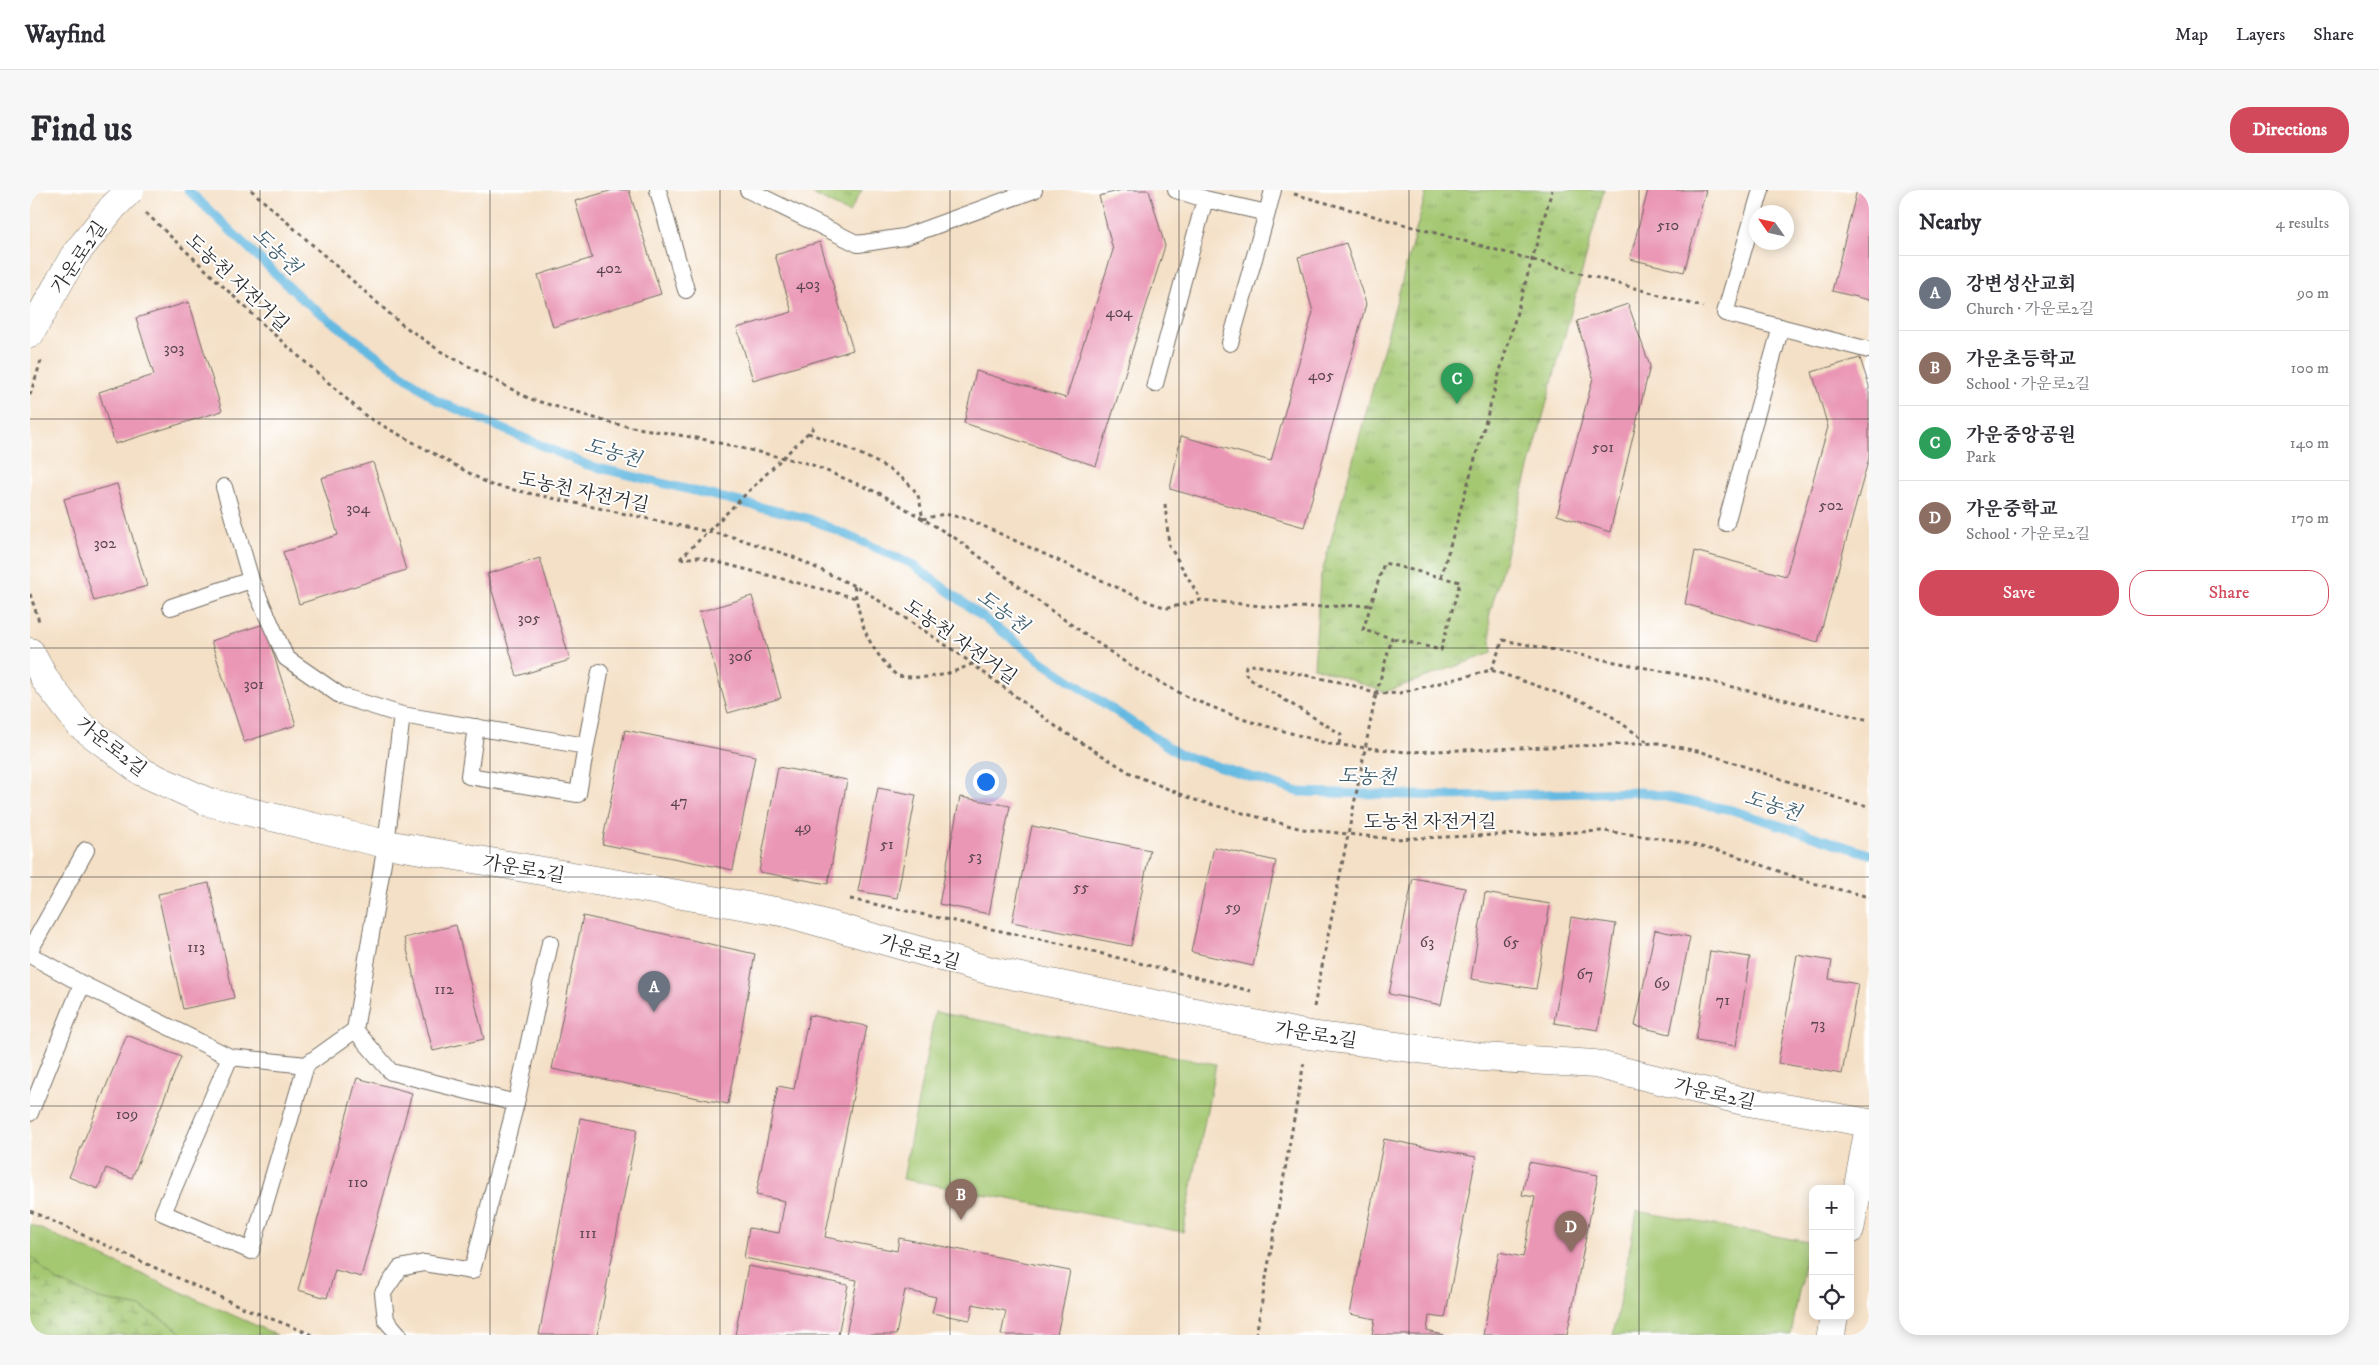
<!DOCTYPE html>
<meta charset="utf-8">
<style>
body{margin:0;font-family:"IM FELL DW Pica","Noto Serif KR",serif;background:#f7f7f7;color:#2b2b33}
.controls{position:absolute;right:15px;bottom:15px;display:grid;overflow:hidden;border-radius:10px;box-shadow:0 2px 12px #0003}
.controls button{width:45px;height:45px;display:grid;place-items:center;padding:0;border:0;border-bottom:1px solid #e1e1e2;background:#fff;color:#2b2b33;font:25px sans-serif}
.compass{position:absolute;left:1719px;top:15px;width:45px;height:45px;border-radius:50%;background:#fff;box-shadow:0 2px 12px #0003;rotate:304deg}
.you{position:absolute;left:955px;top:591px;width:18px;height:18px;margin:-12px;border:4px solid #fff;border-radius:50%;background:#1a73e8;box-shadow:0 0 0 8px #1a73e833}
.badge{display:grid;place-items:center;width:32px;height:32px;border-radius:50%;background:#d1495b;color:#fff;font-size:16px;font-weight:700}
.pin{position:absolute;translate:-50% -41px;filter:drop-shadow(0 1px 2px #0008)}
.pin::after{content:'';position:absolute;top:26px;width:18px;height:15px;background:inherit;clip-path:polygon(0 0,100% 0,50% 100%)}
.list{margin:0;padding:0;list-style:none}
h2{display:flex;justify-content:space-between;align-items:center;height:65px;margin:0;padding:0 20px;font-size:21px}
h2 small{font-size:16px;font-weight:400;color:#7c7c81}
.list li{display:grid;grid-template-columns:32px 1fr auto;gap:15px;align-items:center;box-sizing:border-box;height:75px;padding:0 20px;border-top:1px solid #e1e1e2}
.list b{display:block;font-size:19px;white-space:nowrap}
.list p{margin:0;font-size:16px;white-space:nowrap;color:#7c7c81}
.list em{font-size:16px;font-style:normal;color:#7c7c81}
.actions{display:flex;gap:10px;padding:15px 20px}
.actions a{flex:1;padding:11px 0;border:1px solid #d1495b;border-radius:20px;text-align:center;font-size:18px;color:#d1495b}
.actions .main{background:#d1495b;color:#fff}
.icon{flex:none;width:28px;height:28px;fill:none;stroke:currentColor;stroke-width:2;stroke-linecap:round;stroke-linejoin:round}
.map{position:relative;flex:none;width:1839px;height:1145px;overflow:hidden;border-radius:20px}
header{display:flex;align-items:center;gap:30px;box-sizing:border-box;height:70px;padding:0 25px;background:#fff;border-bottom:1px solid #e1e1e2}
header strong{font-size:24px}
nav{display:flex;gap:28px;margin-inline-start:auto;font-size:18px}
.intro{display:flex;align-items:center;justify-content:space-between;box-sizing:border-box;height:120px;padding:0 30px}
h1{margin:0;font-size:35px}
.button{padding:12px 22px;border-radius:20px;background:#d1495b;color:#fff;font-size:18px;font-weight:700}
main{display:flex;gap:30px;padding:0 30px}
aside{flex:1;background:#fff;border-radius:20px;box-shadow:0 2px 12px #0003}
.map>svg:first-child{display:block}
</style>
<header>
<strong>Wayfind</strong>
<nav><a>Map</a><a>Layers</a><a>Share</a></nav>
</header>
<div class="intro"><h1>Find us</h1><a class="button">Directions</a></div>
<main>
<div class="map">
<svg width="1839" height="1145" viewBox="0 0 1839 1145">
<defs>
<pattern id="wetland-marsh" width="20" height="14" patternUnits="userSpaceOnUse" patternTransform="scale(1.25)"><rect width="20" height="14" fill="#a4c872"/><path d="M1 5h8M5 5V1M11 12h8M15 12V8" fill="none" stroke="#86a35e"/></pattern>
<pattern id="park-tufts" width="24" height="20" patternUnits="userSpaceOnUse" patternTransform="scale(1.25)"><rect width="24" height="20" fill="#a4c872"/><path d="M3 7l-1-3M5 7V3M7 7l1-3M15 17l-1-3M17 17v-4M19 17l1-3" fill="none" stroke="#86a35e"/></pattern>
</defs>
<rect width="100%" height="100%" fill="#fff"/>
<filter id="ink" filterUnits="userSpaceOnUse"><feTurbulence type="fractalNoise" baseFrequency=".02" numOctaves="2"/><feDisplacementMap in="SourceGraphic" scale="10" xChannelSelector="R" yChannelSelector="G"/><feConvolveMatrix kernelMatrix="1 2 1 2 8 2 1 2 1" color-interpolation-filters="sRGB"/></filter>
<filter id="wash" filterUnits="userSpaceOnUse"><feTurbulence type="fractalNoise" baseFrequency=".0096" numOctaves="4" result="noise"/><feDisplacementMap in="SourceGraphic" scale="20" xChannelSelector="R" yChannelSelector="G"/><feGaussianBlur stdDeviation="1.12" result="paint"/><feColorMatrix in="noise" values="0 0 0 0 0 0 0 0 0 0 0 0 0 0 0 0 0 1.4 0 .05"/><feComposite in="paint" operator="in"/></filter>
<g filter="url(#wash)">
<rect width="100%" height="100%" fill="#f4e0c6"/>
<path fill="#a4c872" stroke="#687a4e" d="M905,822L1186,874L1153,1042L873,989Z
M1607,1021L1778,1052L1761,1145H1583Z
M0,1034L247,1145H153L143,1136L111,1117L69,1109L25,1090L0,1065Z"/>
<path fill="url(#wetland-marsh)" stroke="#687a4e" d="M0,1065L25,1090L69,1109L111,1117L143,1136L153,1145H0Z"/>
<path fill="url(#park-tufts)" stroke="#687a4e" d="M775,0H832L819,23Z
M1397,0H1574L1459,427L1462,463L1355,502L1284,477L1290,390Z"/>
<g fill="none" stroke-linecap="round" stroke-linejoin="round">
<path stroke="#65b9e1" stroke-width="9" d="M158,0L273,110L408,211L557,275L780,329L882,374L1014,473L1149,564L1269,602L1419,606L1611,602L1702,620L1839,664"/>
</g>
<g id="blocks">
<path fill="#ea97b5" d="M0,0H8L0,12Z
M583,0H599L631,104L523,137L508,85L562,68L545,11Z
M1092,0H1119L1135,56L1066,276L934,233L946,181L1036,208L1083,60L1069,6Z
M1618,0H1676L1654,82L1600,69Z
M1827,0H1839V110L1802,101Z
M790,52L823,160L723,190L707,138L762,122L745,65Z
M1316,53L1336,114L1274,337L1140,299L1151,246L1241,271L1283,122L1268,67Z
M159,112L192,221L85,254L69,202L124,185L106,128Z
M1598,114L1620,176L1580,342L1527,325L1563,188L1547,131Z
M1830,168L1839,196V268L1788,452L1655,414L1665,361L1756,386L1798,237L1782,182Z
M343,272L376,380L269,414L253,362L308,345L291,288Z
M87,294L117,396L64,411L34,309Z
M510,368L540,470L487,486L457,384Z
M722,406L751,508L698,523L669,422Z
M234,434L266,535L214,552L181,451Z
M595,540L725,566L703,680L572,654Z
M748,577L817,590L798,694L729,682Z
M848,598L886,605L867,708L828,701Z
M930,607L980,616L959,724L909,714Z
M1002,636L1120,660L1101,756L982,732Z
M1184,657L1246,671L1223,776L1161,762Z
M1383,688L1435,698L1411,815L1359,804Z
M179,693L204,808L153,819L128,704Z
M1455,703L1520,714L1506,799L1441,789Z
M553,726L725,764L698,914L522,879Z
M1541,727L1586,734L1568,840L1524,833Z
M426,735L454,849L403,861L374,748Z
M1625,740L1660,747L1640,844L1605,836Z
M1680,761L1720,767L1706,856L1666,850Z
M1767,765L1802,771L1799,789L1828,794L1812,884L1748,873Z
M779,825L837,836L795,1047L867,1061L869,1048L1040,1081L1027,1145H971L976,1121L943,1114L940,1130L902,1123L906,1107L875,1100L866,1145H816L827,1090L714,1068L719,1038L749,1043L755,1011L726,1005L748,896L764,899Z
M97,845L151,867L102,988L76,978L68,999L39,987Z
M327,888L382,903L331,1087L305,1080L297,1108L268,1100Z
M550,928L607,939L567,1145H509Z
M1354,949L1446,967L1415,1128L1399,1126L1397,1141L1414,1145H1342L1345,1129L1320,1124Z
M1499,972L1568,985L1537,1145H1453L1469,1062L1493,1067L1505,1007L1492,1005Z
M718,1076L818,1095L808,1145H705Z"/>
</g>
</g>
<g filter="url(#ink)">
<use href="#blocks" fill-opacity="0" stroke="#716a61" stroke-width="1"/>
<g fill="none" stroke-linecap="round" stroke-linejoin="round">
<g stroke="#716a61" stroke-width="18">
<path id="lane" d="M628,0L656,100
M718,0L828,54L874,47L1004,0
M1146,0L1175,9L1237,23L1243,0
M1731,0L1695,123L1839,160
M1200,153L1237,23
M1125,194L1175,9
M194,297L221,390L256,468L311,506L372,525
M1696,333L1751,137
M141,417L221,390
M556,556L570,482
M0,760L56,660
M0,765L52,794L200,867L276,875L325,840L356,654L372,525L556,556L548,604L439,586L446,537
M325,840L361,882L486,913L442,1081L394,1073L370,1078L353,1103L356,1130L369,1145
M200,867L133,1023L221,1061L276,875
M486,913L520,753
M0,923L52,794"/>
</g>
<g stroke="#716a61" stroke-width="29">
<path id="street" d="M0,144L44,66L83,17
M0,462L16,491L49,534L112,582L178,612L356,654L757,723L961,781L1279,845L1452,867L1565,874L1713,911L1839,933
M1820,1040L1839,937
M1801,1145L1804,1126"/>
</g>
<path stroke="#716a61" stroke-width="3" stroke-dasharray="4 4" stroke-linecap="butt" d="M221,0L370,133L410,161L500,209L585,234L672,249L780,274L851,304L925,348L1012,414L1102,477L1157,507L1212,529L1299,554L1377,562L1628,553L1672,562L1819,612L1839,616
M1264,4L1673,117
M116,23L237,138L337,227L461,295L703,347L761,366L833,400L929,464L1028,538L1102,584L1165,610L1272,639L1363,649L1574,641L1643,650L1704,665L1779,692L1839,707
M0,205L11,171
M778,243C806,253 875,279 888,306C891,313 891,322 893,329L914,324L938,329L1121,413L1138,418L1171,410L1252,418L1341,415
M1135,314L1139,355L1171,410
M650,369L668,367L826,408
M1411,387L1522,0
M824,396C831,437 837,456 867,486C898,489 914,487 942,474
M0,404L10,434
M1461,480L1473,450L1657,486L1839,530
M1346,504L1362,448L1333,440L1354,373L1430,392L1411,460L1362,448
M1309,554L1311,544L1220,489L1215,483L1216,476L1225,475L1319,494L1346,504L1370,503L1461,480L1554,512L1577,523L1619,553
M820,709L1037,755L1221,801
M1284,817L1309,690
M0,1021L214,1118L283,1145
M1226,1145L1274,872"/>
<use href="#lane" stroke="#fff" stroke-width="16"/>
<use href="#street" stroke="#fff" stroke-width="28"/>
<g stroke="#716a61" stroke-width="29" stroke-linecap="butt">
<path id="street-bridge" d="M83,17L100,0"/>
</g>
<path stroke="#716a61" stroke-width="3" stroke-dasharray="4 4" stroke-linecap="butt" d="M650,369L785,236
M1309,690L1346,504"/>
<use href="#street-bridge" stroke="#fff" stroke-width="28"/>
</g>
</g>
<path fill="none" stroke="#2b2b2b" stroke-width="1" stroke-opacity="0.55" d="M230,0V1145M460,0V1145M690,0V1145M920,0V1145M1149,0V1145M1379,0V1145M1609,0V1145M0,229H1839M0,458H1839M0,687H1839M0,916H1839"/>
<g text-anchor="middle" stroke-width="4" stroke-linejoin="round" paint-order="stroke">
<g font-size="16" fill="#5b464e">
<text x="1638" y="40">510</text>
<text x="579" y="83">402</text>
<text x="778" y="99">403</text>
<text x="1089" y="127">404</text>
<text x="144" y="163">303</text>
<text x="1291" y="190">405</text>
<text x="1573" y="262">501</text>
<text x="1801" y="320">502</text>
<text x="328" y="323">304</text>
<text x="75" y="358">302</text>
<text x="499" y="433">305</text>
<text x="710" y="471">306</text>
<text x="224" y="499">301</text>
<text x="649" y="616">47</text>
<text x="773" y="642">49</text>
<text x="857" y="659">51</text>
<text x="945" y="671">53</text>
<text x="1051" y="702">55</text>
<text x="1203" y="722">59</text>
<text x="1397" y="757">63</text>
<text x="1481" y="757">65</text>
<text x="166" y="762">113</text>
<text x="1555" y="789">67</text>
<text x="1632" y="798">69</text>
<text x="414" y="804">112</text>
<text x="1693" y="815">71</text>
<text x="1788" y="839">73</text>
<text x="97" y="929">109</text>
<text x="328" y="997">110</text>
<text x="558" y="1048">111</text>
</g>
<g font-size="19" fill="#2b2b2b" stroke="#fff">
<text transform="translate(48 67) rotate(-56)" y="7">가운로2길</text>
<text transform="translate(208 92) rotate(43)" y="7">도농천 자전거길</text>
<text transform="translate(554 301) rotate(12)" y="7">도농천 자전거길</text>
<text transform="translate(931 451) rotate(35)" y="7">도농천 자전거길</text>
<text transform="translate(82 556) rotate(38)" y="7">가운로2길</text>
<text x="1400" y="638">도농천 자전거길</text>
<text transform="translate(494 678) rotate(10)" y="7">가운로2길</text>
<text transform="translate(890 761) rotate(16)" y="7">가운로2길</text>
<text transform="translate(1286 844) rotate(9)" y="7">가운로2길</text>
<text transform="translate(1685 903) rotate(13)" y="7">가운로2길</text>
</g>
<g font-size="20" font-style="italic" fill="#3f5d6b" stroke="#fff">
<text transform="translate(247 61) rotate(44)" y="7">도농천</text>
<text transform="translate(583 262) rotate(16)" y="7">도농천</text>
<text transform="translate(973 421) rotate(37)" y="7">도농천</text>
<text transform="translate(1337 586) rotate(2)" y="7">도농천</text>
<text transform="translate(1743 615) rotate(18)" y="7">도농천</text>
</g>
</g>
</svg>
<div class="controls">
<button>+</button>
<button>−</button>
<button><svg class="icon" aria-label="locate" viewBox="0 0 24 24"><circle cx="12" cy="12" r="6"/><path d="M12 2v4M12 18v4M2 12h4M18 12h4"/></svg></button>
</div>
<svg class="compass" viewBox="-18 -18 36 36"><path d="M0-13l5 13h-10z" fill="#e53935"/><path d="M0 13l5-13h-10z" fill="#7c7c81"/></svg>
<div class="you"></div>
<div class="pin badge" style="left:624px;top:822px;background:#6b7280">A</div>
<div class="pin badge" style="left:931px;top:1030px;background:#8d6e63">B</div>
<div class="pin badge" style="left:1427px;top:214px;background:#2e9e5b">C</div>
<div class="pin badge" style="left:1541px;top:1062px;background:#8d6e63">D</div>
</div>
<aside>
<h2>Nearby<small>4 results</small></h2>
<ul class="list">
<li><span class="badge" style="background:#6b7280">A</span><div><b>강변성산교회</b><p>Church · 가운로2길</p></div><em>90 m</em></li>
<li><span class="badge" style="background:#8d6e63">B</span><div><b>가운초등학교</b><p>School · 가운로2길</p></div><em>100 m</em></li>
<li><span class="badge" style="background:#2e9e5b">C</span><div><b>가운중앙공원</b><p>Park</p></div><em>140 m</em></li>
<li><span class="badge" style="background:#8d6e63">D</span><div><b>가운중학교</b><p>School · 가운로2길</p></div><em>170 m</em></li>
</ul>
<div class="actions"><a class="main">Save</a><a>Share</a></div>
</aside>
</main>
